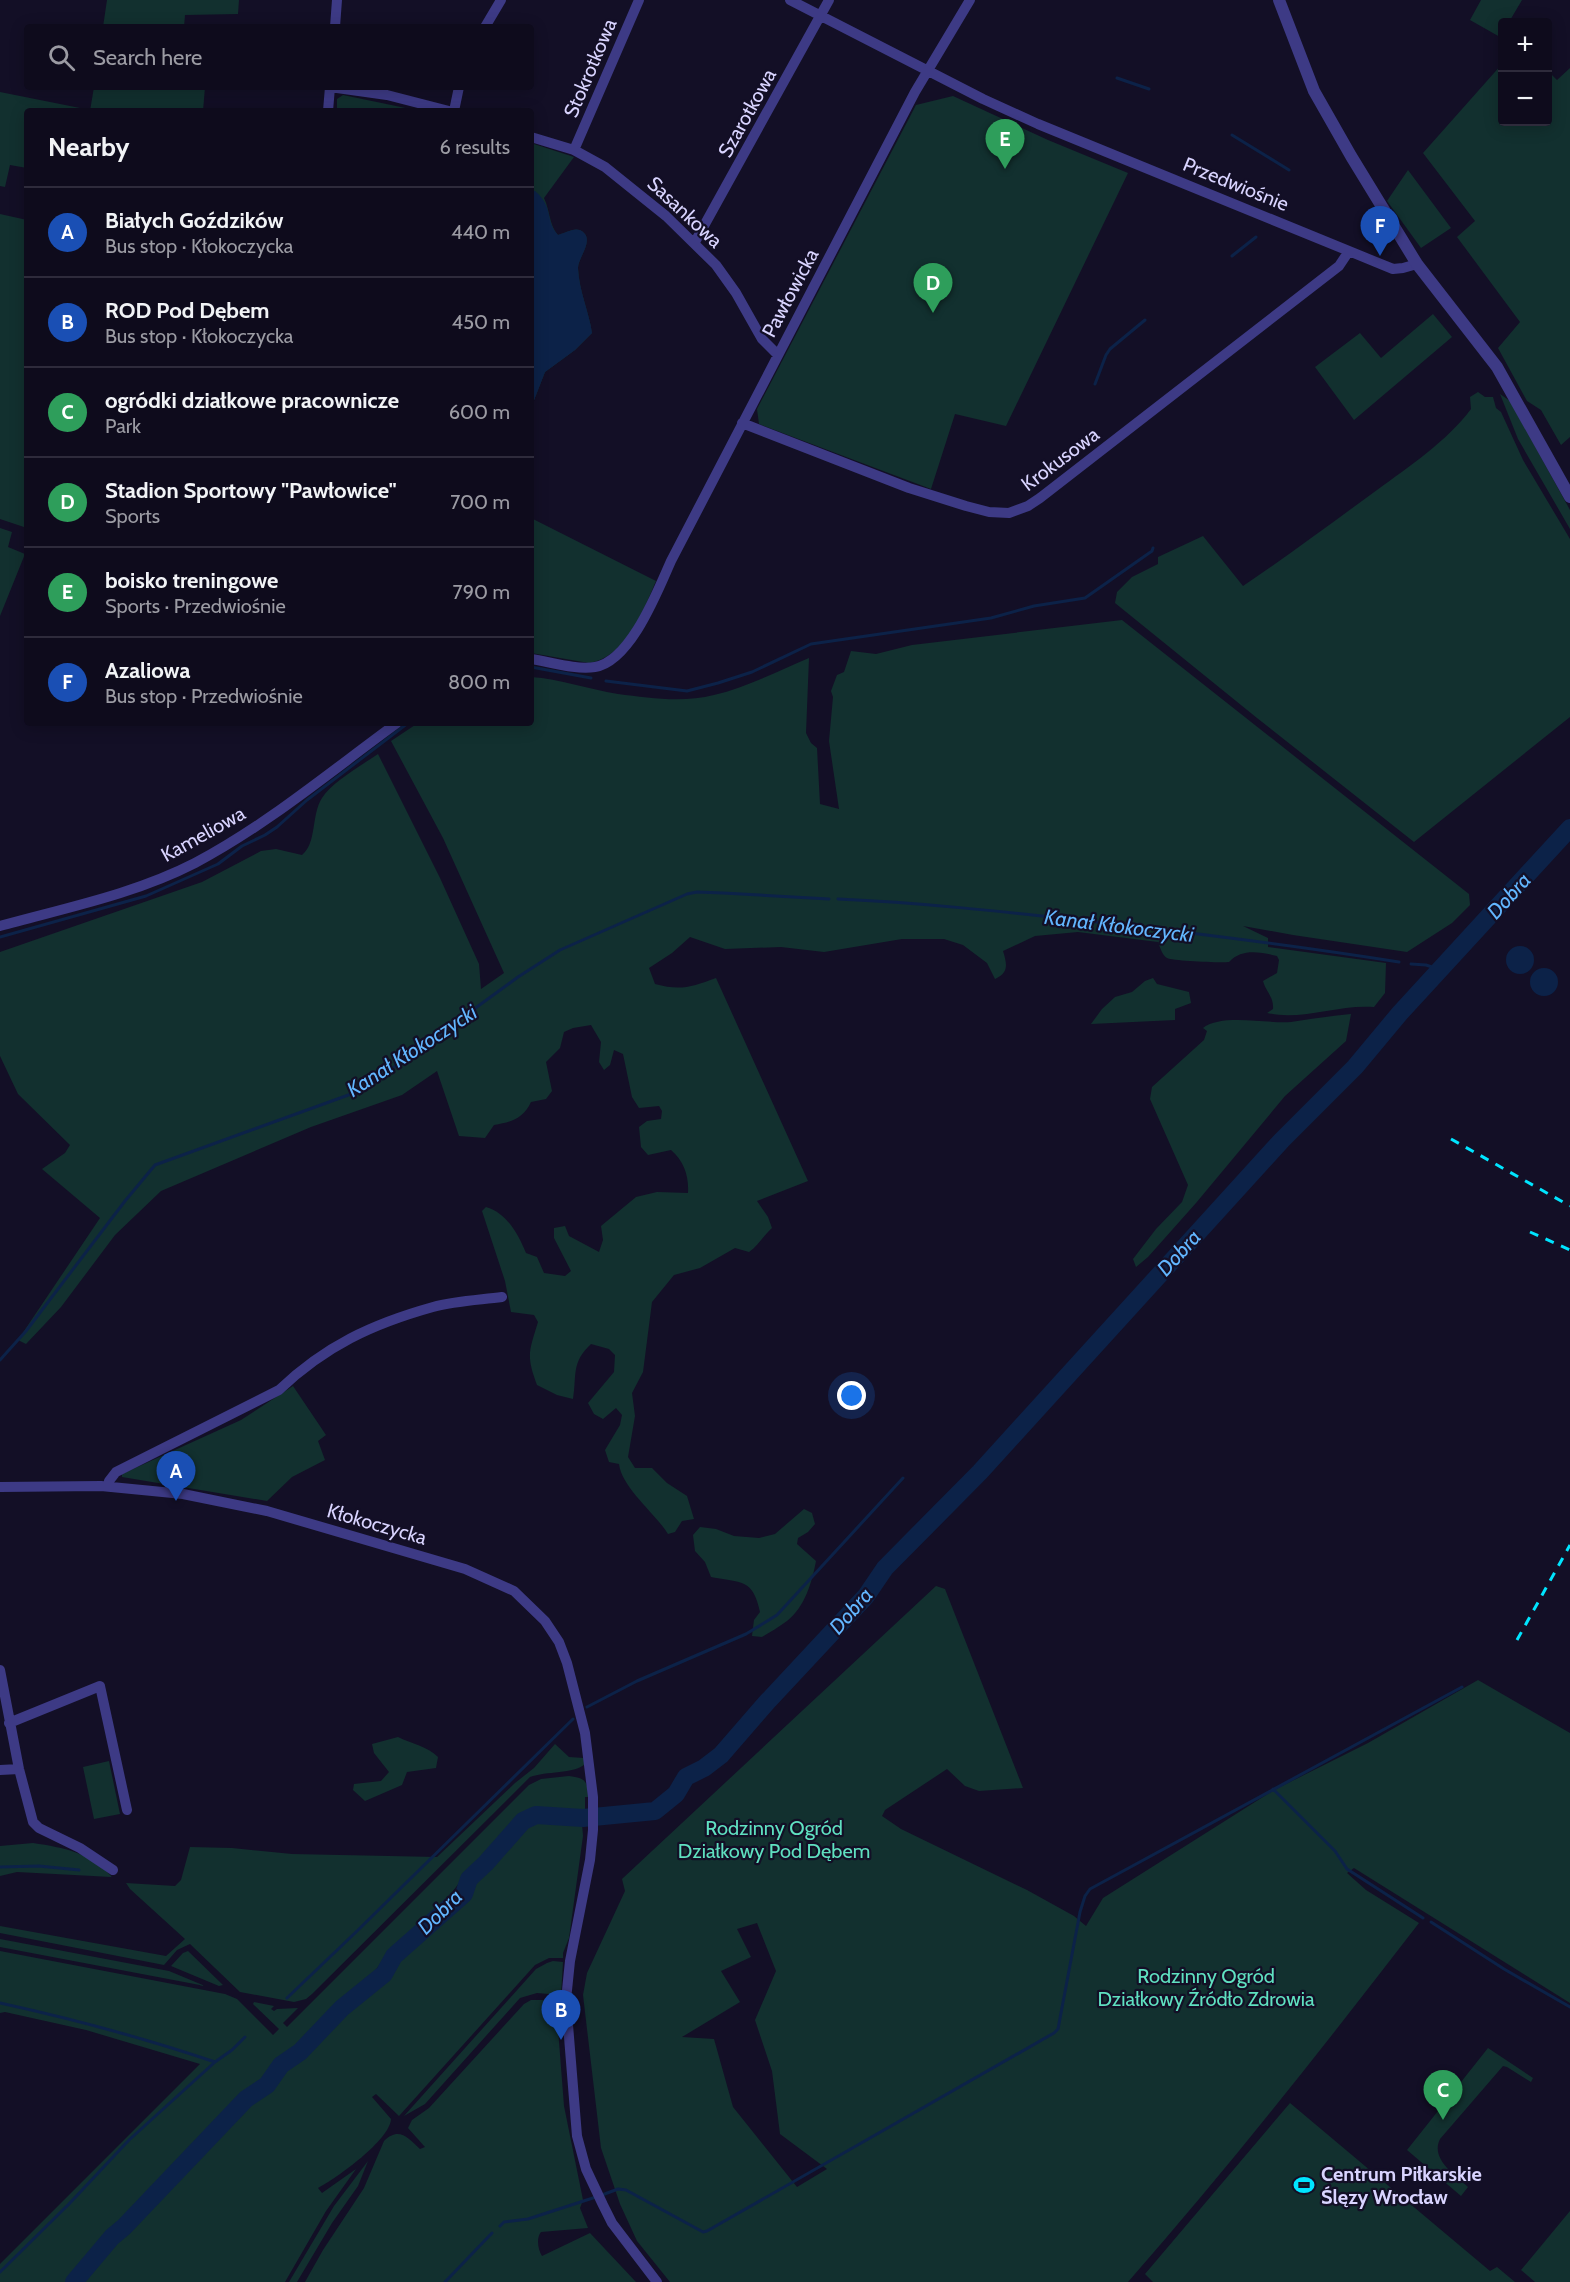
<!DOCTYPE html>
<meta charset="utf-8">
<style>
body{margin:0;font-family:Cabin,sans-serif;background:#171425;color:#f1f3f6}
.controls{position:absolute;right:18px;top:18px;display:grid;overflow:hidden;border-radius:6px;box-shadow:0 3px 15px #0003}
.controls button{width:54px;height:54px;display:grid;place-items:center;padding:0;border:0;border-bottom:2px solid #2e2b3b;background:#0e0b1c;color:#f1f3f6;font:30px sans-serif}
.you{position:absolute;left:852px;top:1396px;width:21px;height:21px;margin:-15px;border:4px solid #fff;border-radius:50%;background:#1a73e8;box-shadow:0 0 0 9px #1a73e833}
.badge{display:grid;place-items:center;width:39px;height:39px;border-radius:50%;background:#00e5ff;color:#fff;font-size:20px;font-weight:700}
.pin{position:absolute;translate:-50% -50px;filter:drop-shadow(0 2px 3px #0008)}
.pin::after{content:'';position:absolute;top:32px;width:21px;height:18px;background:inherit;clip-path:polygon(0 0,100% 0,50% 100%)}
.list{margin:0;padding:0;list-style:none}
h2{display:flex;justify-content:space-between;align-items:center;height:78px;margin:0;padding:0 24px;font-size:26px}
h2 small{font-size:20px;font-weight:400;color:#9b9ba3}
.list li{display:grid;grid-template-columns:39px 1fr auto;gap:18px;align-items:center;box-sizing:border-box;height:90px;padding:0 24px;border-top:2px solid #2e2b3b}
.list b{display:block;font-size:22px;white-space:nowrap}
.list p{margin:0;font-size:20px;white-space:nowrap;color:#9b9ba3}
.list em{font-size:20px;font-style:normal;color:#9b9ba3}
.icon{flex:none;width:33px;height:33px;fill:none;stroke:currentColor;stroke-width:2;stroke-linecap:round;stroke-linejoin:round}
.map{position:relative;flex:none;width:1570px;height:2282px;overflow:hidden}
.search{position:absolute;background:#0e0b1c;box-shadow:0 3px 15px #0003;left:24px;top:24px;width:510px;height:66px;display:flex;align-items:center;gap:15px;box-sizing:border-box;padding:0 21px;border-radius:6px;color:#9b9ba3;font-size:22px}
.panel{position:absolute;background:#0e0b1c;box-shadow:0 3px 15px #0003;left:24px;top:108px;width:510px;height:618px;border-radius:6px}
.map>svg:first-child{display:block}
</style>
<div class="map">
<svg width="1570" height="2282" viewBox="0 0 1570 2282">
<rect width="100%" height="100%" fill="#130f26"/>
<path fill="#12302f" fill-rule="evenodd" d="M107,0H239L238,14L185,15L184,27H103Z
M1481,0H1522L1509,22H1502V32L1500,37L1470,20Z
M1502,64V122H1548V71L1557,80L1570,68V437L1561,445L1541,410L1527,401L1498,348L1520,322L1457,237L1475,221L1423,153Z
M94,87H205L203,111H90Z
M0,92L85,109L84,111H27V168L10,165L5,187L0,186Z
M343,95L420,111H337V99Z
M953,96L1048,140L1128,173L1006,426L955,414L931,489L759,424L757,409L916,105Z
M531,143L574,157L544,198C550,210 549,225 558,235C566,233 577,225 584,233C593,242 578,258 578,268C579,291 589,312 592,333L575,350L545,372L531,408Z
M1408,170L1451,228L1421,248L1387,201Z
M0,214L27,220V528L0,519Z
M1433,314L1452,337L1354,420L1315,367L1360,333L1381,358Z
M1478,392L1485,397H1493L1496,408L1501,412L1523,460L1570,539V717L1414,842L1257,718L1115,603L1117,592L1132,577L1158,564V557L1203,536L1243,586C1289,555 1333,522 1377,490C1410,466 1447,441 1471,409L1470,397Z
M1500,394L1510,401L1570,510V529L1518,439Z
M531,518L656,581C643,611 626,657 589,663L531,653Z
M0,528L12,532L8,547L25,554L0,616Z
M1122,620L1469,894L1470,905L1452,923L1407,952L1293,935L1243,926L1268,938V947L1386,963L1385,993L1374,1007C1339,1004 1302,1021 1267,1013L1273,1009C1274,997 1266,992 1263,981L1277,973L1279,960L1277,956C1260,952 1242,948 1229,962C1221,963 1173,961 1167,958C1162,955 1160,947 1158,942L1078,932L1035,936L1003,951C1007,964 1009,973 995,979L987,963L963,945L944,939H902L824,952L781,947L725,949L690,937L672,953L649,968L655,984C680,991 692,987 716,978L808,1181L757,1201L768,1217L772,1228C763,1236 759,1245 749,1252L735,1248L700,1268L674,1275L652,1302L643,1372L632,1393L635,1416L628,1457L635,1468H652L667,1483L687,1496L694,1519L682,1521L675,1532L668,1534C655,1513 622,1488 619,1464L609,1462L605,1450L620,1425L622,1415L616,1408L603,1419L594,1414L588,1403L614,1372L615,1355L609,1349L591,1344C571,1363 577,1374 573,1399L557,1395L537,1385C526,1355 529,1352 538,1322L534,1315L511,1312L505,1281L482,1211L486,1207C507,1213 518,1234 526,1253L537,1257L544,1273L565,1276L571,1271L554,1238V1228L565,1226L569,1236L599,1252L603,1240L601,1226L636,1197L657,1192L688,1193C689,1176 684,1161 671,1150L648,1155L641,1147L639,1127L647,1121L661,1119L662,1111L659,1106L639,1108L632,1097L623,1054L614,1050L610,1065L604,1070L599,1062L601,1042L591,1025L573,1028L564,1032L560,1048L546,1062L552,1091L546,1099L531,1102C523,1119 511,1122 494,1125L485,1138L459,1136L437,1071L402,1095L311,1127L161,1191L115,1235L61,1307L26,1344L18,1340L100,1218L42,1169L65,1153L70,1145L18,1094L0,1056V952L202,882L261,851L276,849L302,855C317,843 311,815 322,798C332,782 362,765 378,754L440,878L479,964L481,989L504,973L443,838L391,741L418,723H531V677C560,679 588,689 618,694C649,698 683,703 714,695C747,687 778,671 809,658L806,733L811,743L817,748L820,804L839,809L829,741L833,697L831,691L837,675L844,672L851,651L876,654L912,645Z
M1153,978L1157,984L1189,992L1191,1003L1175,1009V1020L1091,1024L1102,1009L1115,997L1132,992L1145,981Z
M1351,1014L1346,1041L1285,1096L1196,1203L1148,1257L1136,1267L1133,1259L1156,1229L1182,1202L1188,1185L1150,1099L1152,1087L1204,1040L1207,1031L1203,1028C1222,1013 1267,1024 1291,1022C1311,1019 1331,1016 1351,1014Z
M293,1386L326,1435L318,1441L325,1460L292,1477L267,1501L122,1477V1474L241,1420Z
M804,1509L812,1513L815,1524L808,1532L798,1538L797,1544L816,1561C812,1582 805,1607 787,1621C779,1627 770,1632 762,1637L752,1636L754,1620L760,1612C753,1578 741,1583 711,1577L705,1562L695,1551L693,1535L700,1527L716,1529L734,1536L759,1538L775,1534Z
M936,1586L945,1589L1023,1788L979,1791L965,1786L947,1769L885,1810L882,1816L901,1829L1027,1890L1074,1916L1086,1926L1103,1898L1274,1790L1368,1743L1478,1680L1570,1733V2003L1354,1868L1347,1873L1366,1890L1419,1923C1325,2045 1230,2166 1128,2282H670L637,2241L620,2204L601,2148L583,1995L587,1973L625,1891L622,1879ZM757,1923L776,1971L755,2020L772,2071L780,2134L827,2169L797,2187L733,2107L714,2039L682,2037L740,2002L721,1971L751,1957L737,1929Z
M398,1737C412,1744 427,1746 438,1757L436,1768L407,1772L402,1785L365,1801L353,1790L354,1784L381,1781L389,1772L374,1753L372,1744Z
M555,1744L569,1757L584,1758L585,1764C574,1774 546,1771 530,1777L312,1994L306,1999L294,2002L240,1992L190,1944L177,1950L164,1965L0,1933V1926L166,1956L185,1939L130,1889L126,1883L175,1886L181,1880L190,1847L232,1848L292,1854L437,1857L515,1783L534,1768Z
M109,1761L120,1814L94,1819L83,1767Z
M569,1776C585,1778 588,1781 588,1797H585V1824H582L583,1836L569,1938L563,1953V1958H549L535,1965L399,2116L376,2094L372,2097L391,2119C390,2140 337,2178 318,2188L322,2193L356,2169L326,2211L285,2282H77L111,2240L227,2123L240,2106L261,2096L273,2084L283,2070L303,2058L310,2046L465,1899L475,1881L510,1845L503,1837L470,1869L446,1900L390,1951L371,1976L321,2022L259,2086L239,2101L185,2161L123,2221L70,2282H0V2264L200,2064L86,2030L5,2012L0,2013V1951L225,1994L237,1999L273,2035L279,2029L253,2004L254,2002L274,2006L271,2009L274,2011L277,2009L298,2008L283,2023L287,2027L529,1785L541,1779Z
M33,1843C65,1848 89,1852 112,1877L17,1872L0,1876V1846Z
M0,1939L169,1971L205,1986L0,1947Z
M188,1951L223,1985L219,1986L171,1966L183,1953Z
M553,1961L563,1962L561,1995L537,1993L520,1998L425,2104L404,2116L536,1969L547,1963Z
M542,2000L556,2003L564,2106L583,2200L580,2208L588,2228L541,2232C536,2238 538,2250 542,2256L590,2233L636,2282H305L323,2250L364,2188L384,2141C399,2126 408,2138 420,2149L425,2147L408,2128L412,2120L429,2108L524,2004L531,2000Z
M1488,2048L1533,2078L1531,2082L1507,2067L1503,2066L1440,2139C1430,2159 1455,2175 1468,2187L1461,2196L1407,2150Z
M1290,2103L1490,2271L1497,2267L1515,2282H1153L1145,2274Z
M368,2161L358,2186L332,2223L297,2282H289L334,2206Z
M1570,2211V2282H1535L1521,2270Z"/>
<path fill="#0c2248" d="M531,191H535C554,207 545,221 558,235C566,233 577,225 584,233C593,242 578,258 578,268C579,291 589,312 592,333L575,350L545,372L531,408Z
M1506 960a14 14 0 1 1 28 0a14 14 0 1 1-28 0Z
M1530 982a14 14 0 1 1 28 0a14 14 0 1 1-28 0Z"/>
<g fill="none" stroke-linecap="round" stroke-linejoin="round">
<path stroke="#0c2248" stroke-width="3" d="M1117,78L1149,89
M1232,135L1289,170
M1232,256L1256,237
M1095,384L1106,355L1110,349L1145,320
M531,667L591,678
M606,681L687,691L718,683L752,672L811,644L991,618L1034,606L1085,598L1152,551L1153,548
M838,899C931,903 1023,914 1115,924C1210,935 1305,947 1399,962
M0,937L146,896L218,864L242,846L265,835L277,827L307,800L408,723
M1411,964L1426,965L1441,970
M0,1360L26,1331L125,1201L155,1165L354,1093L371,1084L518,977L560,950L687,894L697,892L723,893L829,899
M587,1707L637,1681L746,1634L777,1615L903,1478
M1273,1789L1335,1851L1347,1869L1423,1918
M0,1867L39,1866L79,1870
M1431,1922L1504,1969L1570,2007
M287,1998L355,1933L573,1719
M0,2003C73,2019 144,2038 215,2062L129,2140L69,2204L0,2272
M215,2062L232,2050L245,2037
M602,2195L618,2189L626,2190L703,2232L707,2231L1054,2033L1058,2029L1080,1912L1085,1896L1090,1889L1462,1687
M500,2226L504,2222L528,2219L596,2197
M445,2282L492,2233"/>
<path stroke="#0c2248" stroke-width="18" d="M74,2282L112,2237L124,2227L246,2099L267,2085L281,2065L300,2052L342,2008L384,1974L394,1956L464,1894L469,1879L486,1863L523,1821L536,1815L583,1818L655,1811L676,1794L686,1777L704,1768L721,1755L767,1702L866,1596L885,1568L980,1472L1282,1140L1355,1067L1400,1013L1570,828"/>
<path stroke="#3d3a85" stroke-width="10" d="M790,0L983,99L1038,124L1393,269L1403,268L1417,264
M335,27L337,0
M485,27L501,0
M330,87L387,95L449,111
M328,111L330,87
M454,111L459,87
M531,137L574,150L605,167L666,216L716,265L736,293L762,339L778,355
M574,150L639,0
M695,242L829,0
M742,423L909,488L966,506L989,512L1009,513L1028,506L1040,498L1339,266L1349,251
M531,659C551,662 575,670 595,667C631,661 658,590 671,561L915,92L970,0
M0,926C65,908 135,894 195,863C267,825 331,771 397,723
M108,1486L109,1481L116,1472L279,1390C325,1346 372,1324 433,1307C455,1301 479,1300 502,1297
M0,1487L101,1486L183,1494L267,1511L465,1569L514,1591L545,1621L559,1642L567,1663L585,1733L593,1797V1830L590,1860L570,1961L566,2000L577,2136L586,2169L603,2205L612,2223L657,2282
M0,1670L19,1769L33,1822L39,1828L80,1848L113,1870
M9,1723L100,1686L127,1810
M0,1770L19,1769"/>
<path stroke="#3d3a85" stroke-width="12" d="M1279,0L1314,91L1351,156L1417,264L1497,367L1570,497"/>
<path stroke="#00e5ff" stroke-width="3" stroke-dasharray="9 8" stroke-linecap="butt" d="M1451,1139L1570,1206
M1530,1232L1570,1250
M1517,1640L1570,1545"/>
</g>
<defs>
<g id="stadium-bare" transform="scale(1.62)"><path d="M0-5a6.5 5 0 1 0 0 10a6.5 5 0 1 0 0-10ZM-3.5-1.8h7v3.6h-7Z" fill="#00e5ff" stroke="#130f26" stroke-width="2.5" paint-order="stroke"/></g>
</defs>
<g fill-rule="evenodd">
<use href="#stadium-bare" x="1304" y="2185"/>
</g>
<g text-anchor="middle" stroke-width="4.5" stroke-linejoin="round" paint-order="stroke">
<g font-size="20" fill="#d9d4ff" stroke="#130f26">
<text transform="translate(590 68) rotate(-67)" y="7">Stokrotkowa</text>
<text transform="translate(747 113) rotate(-61)" y="7">Szarotkowa</text>
<text transform="translate(1236 184) rotate(22)" y="7">Przedwiośnie</text>
<text transform="translate(685 212) rotate(43)" y="7">Sasankowa</text>
<text transform="translate(790 293) rotate(-62)" y="7">Pawłowicka</text>
<text transform="translate(1060 459) rotate(-37)" y="7">Krokusowa</text>
<text transform="translate(203 834) rotate(-29)" y="7">Kameliowa</text>
<text transform="translate(377 1524) rotate(16)" y="7">Kłokoczycka</text>
</g>
<g font-size="20" fill="#5fe0c0" stroke="#130f26">
<text x="774" y="1835">Rodzinny Ogród<tspan x="774" dy="23">Działkowy Pod Dębem</tspan></text>
<text x="1206" y="1983">Rodzinny Ogród<tspan x="1206" dy="23">Działkowy Źródło Zdrowia</tspan></text>
</g>
<g font-size="20" font-weight="bold" fill="#d9d4ff" stroke="#130f26" text-anchor="start">
<text x="1321" y="2181">Centrum Piłkarskie<tspan x="1321" dy="23">Ślęzy Wrocław</tspan></text>
</g>
<g font-size="21" font-style="italic" fill="#62b6ff" stroke="#130f26">
<text transform="translate(1509 896) rotate(-48)" y="7">Dobra</text>
<text transform="translate(1119 926) rotate(7)" y="7">Kanał Kłokoczycki</text>
<text transform="translate(412 1051) rotate(-33)" y="7">Kanał Kłokoczycki</text>
<text transform="translate(1179 1253) rotate(-48)" y="7">Dobra</text>
<text transform="translate(851 1611) rotate(-49)" y="7">Dobra</text>
<text transform="translate(440 1912) rotate(-45)" y="7">Dobra</text>
</g>
</g>
</svg>
<div class="controls">
<button>+</button>
<button>−</button>
</div>
<div class="you"></div>
<div class="pin badge" style="left:176px;top:1501px;background:#1a4fb4">A</div>
<div class="pin badge" style="left:561px;top:2040px;background:#1a4fb4">B</div>
<div class="pin badge" style="left:1443px;top:2120px;background:#2e9e5b">C</div>
<div class="pin badge" style="left:933px;top:313px;background:#2e9e5b">D</div>
<div class="pin badge" style="left:1005px;top:169px;background:#2e9e5b">E</div>
<div class="pin badge" style="left:1380px;top:256px;background:#1a4fb4">F</div>
<div class="search"><svg class="icon" aria-label="search" viewBox="0 0 24 24"><circle cx="10" cy="10" r="6"/><path d="M15 15l6 6"/></svg>Search here</div>
<section class="panel">
<h2>Nearby<small>6 results</small></h2>
<ul class="list">
<li><span class="badge" style="background:#1a4fb4">A</span><div><b>Białych Goździków</b><p>Bus stop · Kłokoczycka</p></div><em>440 m</em></li>
<li><span class="badge" style="background:#1a4fb4">B</span><div><b>ROD Pod Dębem</b><p>Bus stop · Kłokoczycka</p></div><em>450 m</em></li>
<li><span class="badge" style="background:#2e9e5b">C</span><div><b>ogródki działkowe pracownicze</b><p>Park</p></div><em>600 m</em></li>
<li><span class="badge" style="background:#2e9e5b">D</span><div><b>Stadion Sportowy &quot;Pawłowice&quot;</b><p>Sports</p></div><em>700 m</em></li>
<li><span class="badge" style="background:#2e9e5b">E</span><div><b>boisko treningowe</b><p>Sports · Przedwiośnie</p></div><em>790 m</em></li>
<li><span class="badge" style="background:#1a4fb4">F</span><div><b>Azaliowa</b><p>Bus stop · Przedwiośnie</p></div><em>800 m</em></li>
</ul>
</section>
</div>
